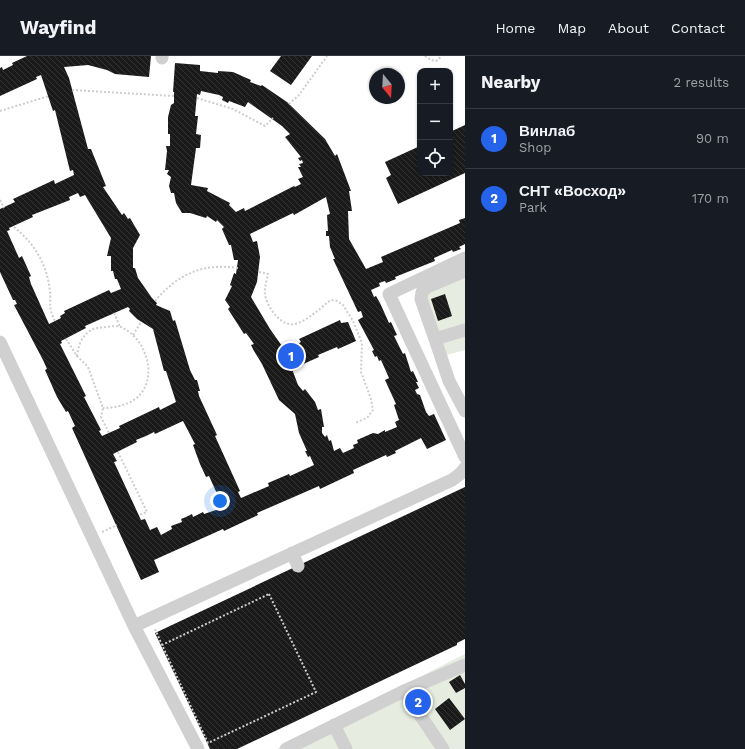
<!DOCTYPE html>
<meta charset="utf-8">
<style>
body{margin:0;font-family:"Work Sans",sans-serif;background:#20242c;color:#f1f3f6}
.controls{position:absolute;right:12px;top:12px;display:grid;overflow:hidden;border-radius:8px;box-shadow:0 1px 3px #0004}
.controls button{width:36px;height:36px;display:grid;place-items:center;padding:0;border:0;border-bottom:1px solid #363941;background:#171b24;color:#f1f3f6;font:20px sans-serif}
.compass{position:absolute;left:369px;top:12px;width:36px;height:36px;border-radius:50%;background:#171b24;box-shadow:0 1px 3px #0004;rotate:162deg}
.you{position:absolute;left:220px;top:445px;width:14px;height:14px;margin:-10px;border:3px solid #fff;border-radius:50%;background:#1a73e8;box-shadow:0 0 0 6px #1a73e833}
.badge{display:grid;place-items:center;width:26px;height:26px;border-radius:50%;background:#2563eb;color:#fff;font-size:13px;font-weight:700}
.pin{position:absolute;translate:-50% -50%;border:2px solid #fff;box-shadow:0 1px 4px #0006}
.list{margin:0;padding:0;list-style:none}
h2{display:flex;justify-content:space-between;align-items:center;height:52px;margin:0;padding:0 16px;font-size:17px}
h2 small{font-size:13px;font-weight:400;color:#9ea1a6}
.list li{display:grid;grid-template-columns:26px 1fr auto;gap:12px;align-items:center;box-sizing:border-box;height:60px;padding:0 16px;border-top:1px solid #363941}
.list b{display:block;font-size:15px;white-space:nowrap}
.list p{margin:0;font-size:13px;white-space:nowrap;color:#9ea1a6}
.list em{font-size:13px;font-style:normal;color:#9ea1a6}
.icon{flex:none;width:22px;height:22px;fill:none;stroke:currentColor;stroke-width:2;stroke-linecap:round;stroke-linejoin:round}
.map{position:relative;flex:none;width:465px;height:693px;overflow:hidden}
header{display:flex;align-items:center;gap:24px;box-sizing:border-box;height:56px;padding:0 20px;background:#171b24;border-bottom:1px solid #363941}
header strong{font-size:19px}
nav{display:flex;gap:22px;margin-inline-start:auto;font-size:14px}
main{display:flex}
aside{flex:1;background:#171b24}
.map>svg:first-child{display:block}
</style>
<header>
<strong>Wayfind</strong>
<nav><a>Home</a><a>Map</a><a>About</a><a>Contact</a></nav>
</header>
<main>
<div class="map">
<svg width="465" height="693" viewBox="0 0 465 693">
<defs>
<pattern id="building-back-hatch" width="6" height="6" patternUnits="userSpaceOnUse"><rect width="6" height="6" fill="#1a1a1a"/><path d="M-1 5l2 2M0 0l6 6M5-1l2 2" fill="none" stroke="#333"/></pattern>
</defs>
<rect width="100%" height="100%" fill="#fff"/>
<path fill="#e6ecdf" d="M465,221V294L446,299L424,237Z
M465,598V693H277Z"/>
<path fill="url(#building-back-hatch)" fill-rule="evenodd" d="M27,0H151L149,21L115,18L107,14L88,9L64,11L69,22L88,93H91L93,98L106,130L103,131L122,159L124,157L128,163L130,162L140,179L133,192V212H135L138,222L152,242L157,247L156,249L170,255L173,265L175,264L190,314L195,324H197L200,335H198L199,340L217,379L215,380L240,435L238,436L241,442L269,430L268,427L289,418L290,420L314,409L310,400L308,401L305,395H307L299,377L295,358L279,344L262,308L254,295L251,289L254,288L246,277L244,278L228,253L230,251L225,244L232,230L230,229L234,217L236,218L238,204H234L231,189H229L222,173L224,171L217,164L216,166L207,160L206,162L190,157H182L176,147L174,137H171L169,130L171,121L167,118L169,114H165L167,95L166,90H170V78H168V61L171,49L174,47V36H173L175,7L200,9V15L218,17V15L233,16L251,24L250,26L261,30L262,29L287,46L325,83L335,100L337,98L351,135H349L352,155H348L349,183L366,213L383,206L381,201L460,167L459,164L465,162V188L459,191L461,193L453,196L452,194L434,202L435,205L395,221L396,223L386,227L385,225L379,227L380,230L371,234L374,241L376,240L380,247L389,267L391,266L397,279L394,280L403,298L405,297L411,316L413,315L418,326H416L419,332L415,334L417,338L420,339L426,356L429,360L434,358L446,384L427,393L421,382L395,395L396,397L387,401L386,399L353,414L354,417L320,433L319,430L257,457L258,459L224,475L223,473L154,504L159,516L141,524L72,372L75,370L68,355L66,356L57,341L45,314L47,313L43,304L14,249L17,248L15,244H13L0,216V153L15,146L13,143L54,124L55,128L74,119L73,114L70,115L55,54L53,55L41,19L36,21L37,23L0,40V12L2,11L3,14L13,9L12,7ZM201,35L219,39L223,41L222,44L228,47L229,45L245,51L248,46L282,70L290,78L285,81L301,101L298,102L300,105L302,104L303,107L299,108L301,111H298L303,121L298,123L301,128L295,131L294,130L245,155L244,152L236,156L229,149L230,147L207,135L208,132L191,129L196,92H200L201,79L196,78L198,60H195L197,38L200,39ZM78,137L80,141L85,139L111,182L107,200H111V215H113L115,223H117L121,233L111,237L109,234L64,255L65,257L60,260L61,262L49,268L31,228L29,221L31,220L22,200L19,202L7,175L10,174L9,172L33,161L32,159L70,144L69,141ZM326,141L330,158L327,159L328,175H326V180H329L330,191L335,203H333L358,256L361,255L363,261L358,264L374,294L372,295L375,301L377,300L379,305L381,304L389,322L385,324L396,348L394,349L399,364L395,366L397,371L385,376V374L378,378L373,377L357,384L358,387L353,389L354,392L343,397L340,392L334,395L331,384L329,385L327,379L325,381L322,377V371H324L321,353L318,354L315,346L305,333L303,335L298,329L292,313L319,301L318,299L337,291L338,293L356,285L348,266L341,267L340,264L299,283L301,286L288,293L286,288L282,290L270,273L251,241L257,226L260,201L257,185L253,186L250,178L293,157L294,159ZM128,251L130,253L129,255L137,263L153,273L164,315H166L176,346L160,354L159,351L119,370L120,372L102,380L99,375L101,374L84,341L86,340L60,288L62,287L61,285L86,272L85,270ZM183,365L195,388L193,389L200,408L206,421L209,420L219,442L216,443L218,447L214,449L216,454L204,458L203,456L193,461L192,458L186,461L181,463L182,466L171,470L172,473L161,479L157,471L150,474L145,463L141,464L114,406L117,405L113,398L137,386L136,384L146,380L154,376L155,378Z
M281,0H312L291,29L270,15Z
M465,69V117L398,148L386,122L391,119L385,106L420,90V117H450V76Z
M445,238L452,260L438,265L431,243Z
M465,431V583L457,587V589L237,693H210L155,577Z
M460,619L465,628V632L456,637L449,626Z
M449,642L465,663L450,674L435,653Z"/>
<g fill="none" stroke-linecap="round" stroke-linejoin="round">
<path stroke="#cdcdcd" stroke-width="2" stroke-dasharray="2 2" stroke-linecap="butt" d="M425,0L431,4L436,5L442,0
M72,34L174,40
M197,42L233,53L265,70L273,62
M289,48L299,39L327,0
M0,55L49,40
M0,144L4,152
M14,171C34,187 47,208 50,235C51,249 48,251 55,265
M259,216L268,218C267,224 264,232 265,239C268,253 283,274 298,267C311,262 320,252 331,244L337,245L343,249L353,265L362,287L361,316L371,343L373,354L367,362L355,367
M155,245C178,218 202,207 238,212
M114,257L120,271
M133,279L141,266
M66,283L77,300L88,311L103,352L101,361L109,377
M77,300C78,287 86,272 99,272C106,271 115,269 121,271C142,280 155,310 145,331C138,347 118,352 103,352
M118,396L147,456L139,459
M102,476L117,469
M269,538L316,636L208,687L162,589Z
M155,573L162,589"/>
<path stroke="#d0d0d0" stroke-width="13" d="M162,2V0
M465,202L389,238L465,401
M465,274L435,283L449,325L465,355
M435,283L421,243L422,236L427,231L465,215
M0,286L134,570L198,693
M292,497L298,510
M134,570L452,424L460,418L465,412
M404,635L443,693
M334,669L346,693
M286,693L404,635L465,609"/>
</g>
</svg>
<div class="controls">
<button>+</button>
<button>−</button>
<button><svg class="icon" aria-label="locate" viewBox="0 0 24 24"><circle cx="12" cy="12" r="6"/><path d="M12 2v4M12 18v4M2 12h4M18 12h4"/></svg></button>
</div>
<svg class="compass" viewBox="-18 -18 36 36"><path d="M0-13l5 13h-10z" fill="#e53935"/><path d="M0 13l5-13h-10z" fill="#9ea1a6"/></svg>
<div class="you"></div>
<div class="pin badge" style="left:291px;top:300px">1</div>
<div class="pin badge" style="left:418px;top:646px">2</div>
</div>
<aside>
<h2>Nearby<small>2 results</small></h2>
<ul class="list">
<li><span class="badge">1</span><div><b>Винлаб</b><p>Shop</p></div><em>90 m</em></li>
<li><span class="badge">2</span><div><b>СНТ «Восход»</b><p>Park</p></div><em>170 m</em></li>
</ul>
</aside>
</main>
